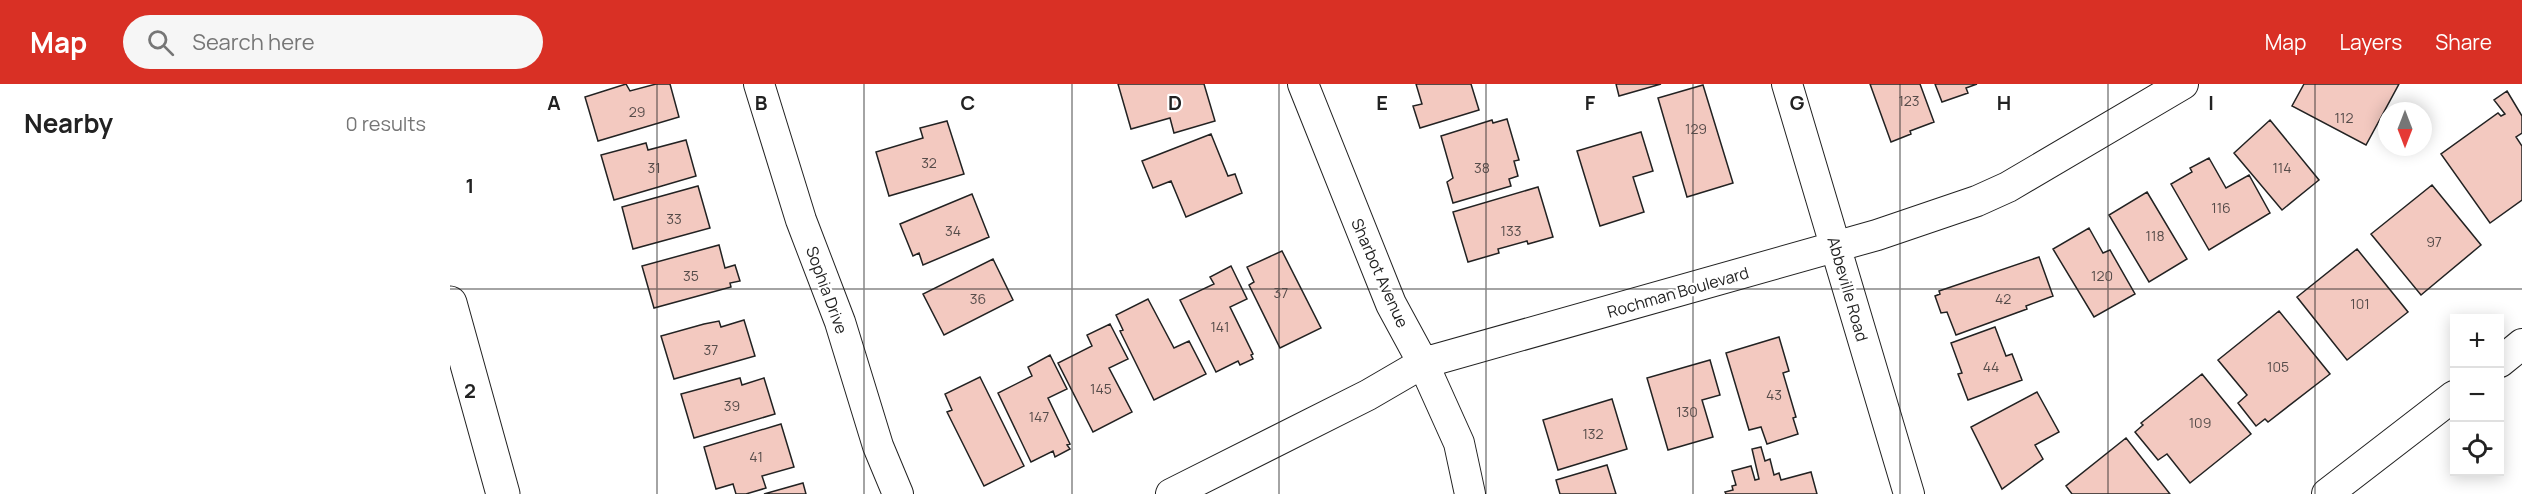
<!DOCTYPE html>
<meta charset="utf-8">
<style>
body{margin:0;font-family:Manrope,sans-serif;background:#f6f6f6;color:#222}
.controls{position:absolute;right:18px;bottom:18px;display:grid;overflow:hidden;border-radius:0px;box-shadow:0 3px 15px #0003}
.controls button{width:54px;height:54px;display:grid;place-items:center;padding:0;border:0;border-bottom:2px solid #e0e0e0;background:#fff;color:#222;font:30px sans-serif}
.compass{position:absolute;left:1928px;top:18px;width:54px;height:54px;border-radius:50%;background:#fff;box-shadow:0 3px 15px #0003;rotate:180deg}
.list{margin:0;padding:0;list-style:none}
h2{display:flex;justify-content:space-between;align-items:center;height:78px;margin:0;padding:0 24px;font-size:26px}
h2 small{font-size:20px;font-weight:400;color:#767676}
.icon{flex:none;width:33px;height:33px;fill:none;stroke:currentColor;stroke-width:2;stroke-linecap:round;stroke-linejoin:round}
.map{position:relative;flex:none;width:2072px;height:410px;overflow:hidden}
header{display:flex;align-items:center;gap:36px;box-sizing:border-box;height:84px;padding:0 30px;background:#d93025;color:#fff}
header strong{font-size:28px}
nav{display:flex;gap:33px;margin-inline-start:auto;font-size:21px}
.search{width:420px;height:54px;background:#f6f6f6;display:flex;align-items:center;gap:15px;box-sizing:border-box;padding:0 21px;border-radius:33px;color:#767676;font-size:22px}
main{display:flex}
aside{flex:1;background:#fff}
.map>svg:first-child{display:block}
</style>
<header>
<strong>Map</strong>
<div class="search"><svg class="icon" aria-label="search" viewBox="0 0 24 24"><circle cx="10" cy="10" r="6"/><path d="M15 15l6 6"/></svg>Search here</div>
<nav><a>Map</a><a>Layers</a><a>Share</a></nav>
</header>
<main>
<aside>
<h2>Nearby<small>0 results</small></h2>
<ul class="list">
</ul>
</aside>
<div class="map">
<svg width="2072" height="410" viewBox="0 0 2072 410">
<rect width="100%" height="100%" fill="#fff"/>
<path fill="#f3c9c0" stroke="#222" stroke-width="1.5" d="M176,0L180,7L206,0H220L229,33L148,57L135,13Z
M668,0H754L765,37L724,49L720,34L681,45Z
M966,0H1021L1029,26L970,44L963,22L972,20Z
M1166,0H1211L1169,12Z
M1420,0H1470L1484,38L1460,47L1461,50L1441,58Z
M1485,0H1527L1516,4L1518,9L1492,18Z
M1854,0H1949L1916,61L1842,22Z
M1253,1L1283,99L1237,113L1208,14Z
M2057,7L2072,32V49L2066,53L2072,62V116L2040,139L1991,70L2048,29L2051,32L2055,30L2044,16Z
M1057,35L1069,76L1064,77L1068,92L1059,95L1061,102L1003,119L997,98L1003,94L991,52L1042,36L1043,39Z
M1820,36L1869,96L1832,126L1784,69Z
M497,37L514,90L439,112L426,68L473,54L470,44Z
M1191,48L1203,87L1183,93L1194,128L1150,142L1127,67Z
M761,50L778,92L785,90L792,109L736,133L721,97L703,104L692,77Z
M236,56L246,92L164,116L151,71L196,59L198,66Z
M1759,74L1776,104L1799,91L1820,129L1759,166L1721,100L1742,88L1740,84Z
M1982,101L2031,161L1971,211L1921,150Z
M248,102L260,144L183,165L172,123Z
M1088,103L1103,153L1078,160L1077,157L1048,165L1049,169L1018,178L1003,128Z
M1697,108L1737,175L1699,198L1659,131Z
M522,110L539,153L473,181L469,169L463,172L450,140Z
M1639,144L1653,169L1660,166L1685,210L1644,233L1603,165Z
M269,161L275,184L285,181L290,197L280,199L281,203L204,224L192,182Z
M1907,165L1958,228L1897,276L1847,213Z
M832,167L871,244L830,264L799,201L804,198L797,183Z
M1589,173L1603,212L1576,222L1577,225L1506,251L1497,228L1491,229L1485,212L1490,210L1489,207Z
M543,175L563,216L494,251L473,210Z
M781,182L797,215L780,223L803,270L801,271L803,275L790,281L788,277L766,288L730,216L764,200L760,193Z
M698,215L724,264L739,257L756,290L704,316L670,247L673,246L666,231Z
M1829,227L1880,290L1818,338L1815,335L1806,342L1788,319L1797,311L1768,276Z
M294,236L305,272L224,295L211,252L254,240L269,237L271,243Z
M660,240L678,275L659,284L682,328L643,348L608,279L642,262L637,251Z
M1545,243L1556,272L1562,270L1572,296L1518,316L1508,290L1512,289L1501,259Z
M1329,253L1339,287L1333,289L1346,333L1343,334L1348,350L1317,360L1311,343L1299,346L1276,269Z
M600,271L617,305L598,314L620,360L617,361L620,365L605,373L603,367L581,378L548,309L582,292L578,283Z
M1260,276L1270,311L1252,316L1263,353L1218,366L1197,294Z
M1752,290L1801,350L1740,399L1717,370L1708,376L1685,348L1693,341L1691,339Z
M530,293L574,382L534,402L497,328L502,326L495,310Z
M290,294L292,301L314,294L325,330L244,354L231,310Z
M1587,308L1609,348L1585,361L1593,375L1552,405L1521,343Z
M1162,315L1177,365L1108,386L1093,336Z
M331,340L344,383L312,392L316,404L296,410H286L283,400L266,405L254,363Z
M1676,354L1720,410H1622L1616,402Z
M1311,363L1315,377L1320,375L1324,391L1329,389L1331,396L1361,388L1367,410H1276L1275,408L1283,406L1282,402L1286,401L1282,387L1301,382L1305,396L1309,395L1302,365Z
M1157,381L1166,410H1110L1106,396Z
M353,399L356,410H314Z"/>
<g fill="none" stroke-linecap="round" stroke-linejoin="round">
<g stroke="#222" stroke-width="32">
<path id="minor" d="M309,0L351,136L390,238L428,362L448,410
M853,0L941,220L973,279L1009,359L1020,410
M1337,0L1459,410
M2050,278L2072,260
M721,410L918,311L973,279L1427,151L1527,117L1558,103L1733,0
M1877,410L2004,312"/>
</g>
<g stroke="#222" stroke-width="35">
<path id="primary" d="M0,219L53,410"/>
</g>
<use href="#minor" stroke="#fff" stroke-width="30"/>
<use href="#primary" stroke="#fff" stroke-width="33"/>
</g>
<path fill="none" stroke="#222" stroke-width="1.5" stroke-opacity="0.55" d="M207,0V410M414,0V410M622,0V410M829,0V410M1036,0V410M1243,0V410M1450,0V410M1658,0V410M1865,0V410M0,205H2072"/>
<g text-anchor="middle" stroke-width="4.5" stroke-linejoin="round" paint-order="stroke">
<g font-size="14" fill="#564c4a">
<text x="1459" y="22">123</text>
<text x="187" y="33">29</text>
<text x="1894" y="39">112</text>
<text x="1246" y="50">129</text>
<text x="479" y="84">32</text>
<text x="204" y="89">31</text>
<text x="1032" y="89">38</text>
<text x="1832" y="89">114</text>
<text x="1771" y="129">116</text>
<text x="224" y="140">33</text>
<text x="503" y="152">34</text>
<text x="1061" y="152">133</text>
<text x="1705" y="157">118</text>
<text x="1984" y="163">97</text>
<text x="241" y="197">35</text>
<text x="1652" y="197">120</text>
<text x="831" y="214">37</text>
<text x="528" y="220">36</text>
<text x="1553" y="220">42</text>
<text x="1910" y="225">101</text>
<text x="770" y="248">141</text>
<text x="261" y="271">37</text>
<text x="1541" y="288">44</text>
<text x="1828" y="288">105</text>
<text x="651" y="310">145</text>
<text x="1324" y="316">43</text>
<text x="282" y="327">39</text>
<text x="1237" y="333">130</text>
<text x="589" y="338">147</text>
<text x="1750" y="344">109</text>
<text x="1143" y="355">132</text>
<text x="306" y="378">41</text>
</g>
<g font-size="16" fill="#222" stroke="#fff">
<text transform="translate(930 189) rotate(66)" y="6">Sharbot Avenue</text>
<text transform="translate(1398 205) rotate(74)" y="6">Abbeville Road</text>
<text transform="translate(377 206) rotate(70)" y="6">Sophia Drive</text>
<text transform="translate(1228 208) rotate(-16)" y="6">Rochman Boulevard</text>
</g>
</g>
<g font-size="20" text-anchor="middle" font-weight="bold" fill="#222" stroke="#fff" stroke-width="4.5" stroke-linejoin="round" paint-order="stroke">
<text x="104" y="26">A</text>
<text x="311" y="26">B</text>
<text x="518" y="26">C</text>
<text x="725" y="26">D</text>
<text x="932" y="26">E</text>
<text x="1140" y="26">F</text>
<text x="1347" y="26">G</text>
<text x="1554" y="26">H</text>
<text x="1761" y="26">I</text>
<text x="20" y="109">1</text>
<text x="20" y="314">2</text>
</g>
</svg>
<div class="controls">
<button>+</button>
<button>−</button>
<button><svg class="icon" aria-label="locate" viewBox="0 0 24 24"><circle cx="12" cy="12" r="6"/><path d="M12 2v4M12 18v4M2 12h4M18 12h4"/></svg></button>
</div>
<svg class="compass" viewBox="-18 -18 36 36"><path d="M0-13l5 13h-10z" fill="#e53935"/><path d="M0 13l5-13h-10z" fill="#767676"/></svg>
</div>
</main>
